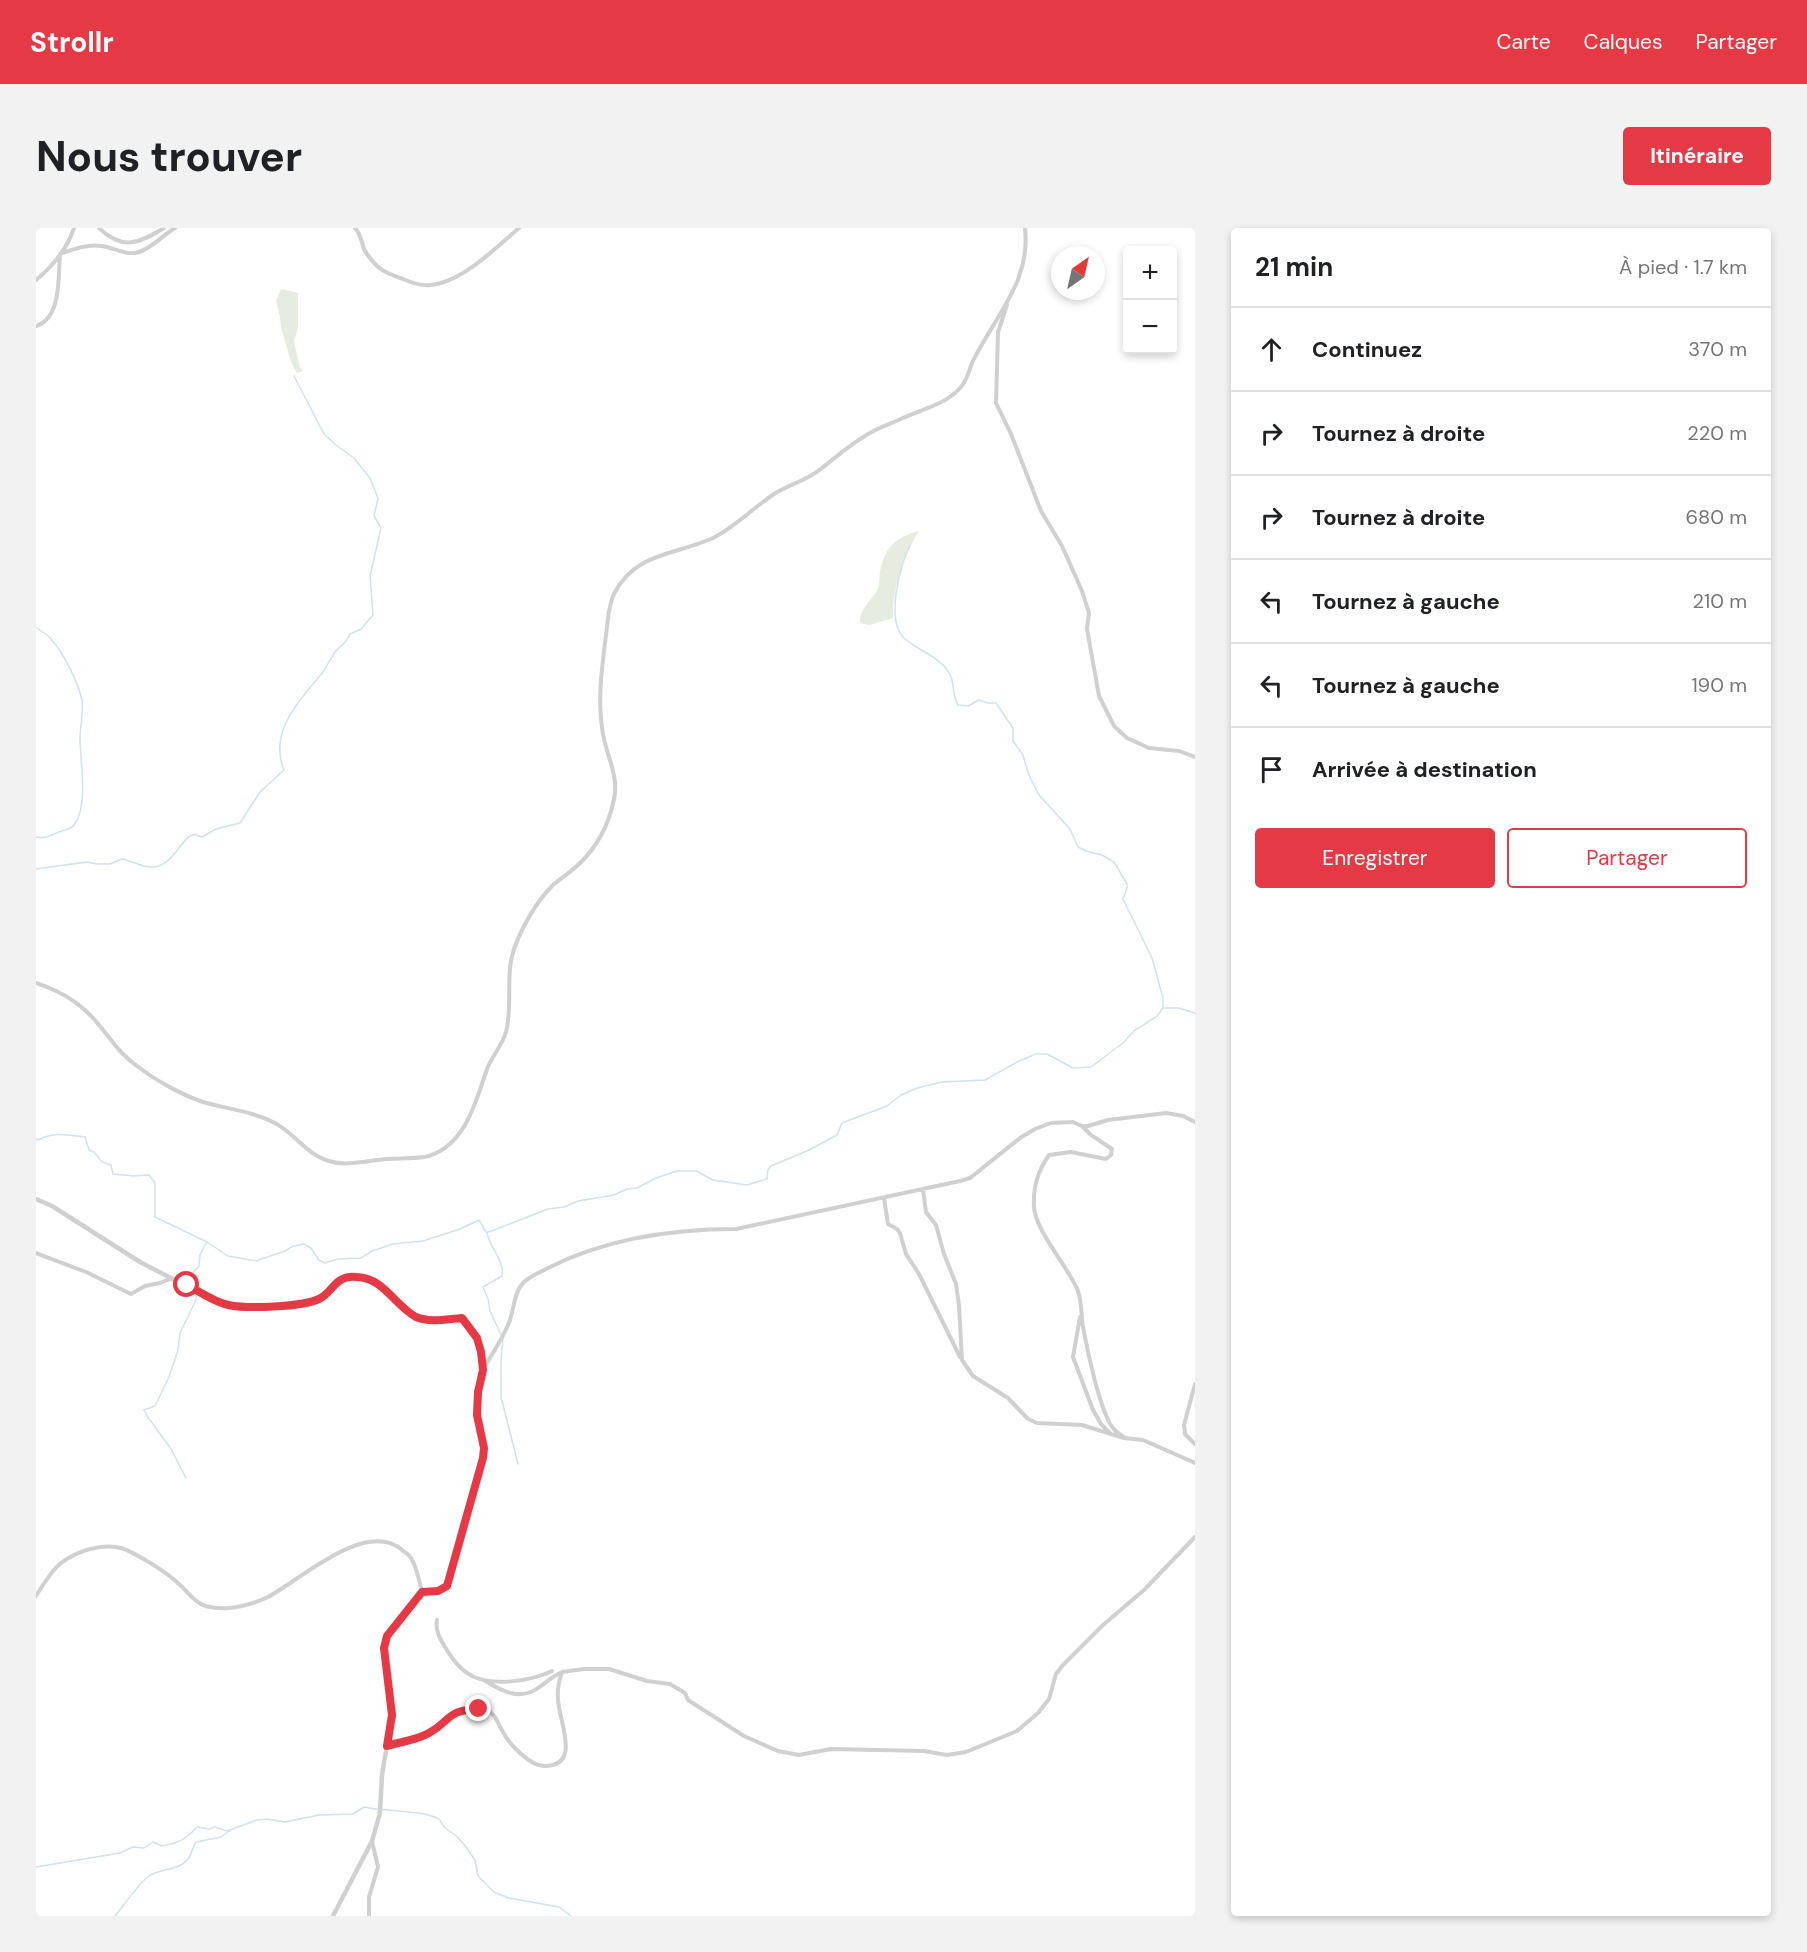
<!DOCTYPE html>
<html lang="fr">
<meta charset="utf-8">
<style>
body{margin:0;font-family:"DM Sans",sans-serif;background:#f2f2f2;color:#202124}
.controls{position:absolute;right:18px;top:18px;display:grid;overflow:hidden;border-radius:6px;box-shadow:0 3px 9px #0003}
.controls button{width:54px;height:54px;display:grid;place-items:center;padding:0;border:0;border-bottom:2px solid #e0e0e0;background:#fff;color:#202124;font:30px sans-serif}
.compass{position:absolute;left:1015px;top:18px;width:54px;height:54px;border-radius:50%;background:#fff;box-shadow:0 3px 9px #0003;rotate:34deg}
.stop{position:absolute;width:18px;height:18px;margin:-14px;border:4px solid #e63946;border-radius:50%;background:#fff}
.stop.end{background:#e63946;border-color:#fff;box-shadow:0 2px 6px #0008}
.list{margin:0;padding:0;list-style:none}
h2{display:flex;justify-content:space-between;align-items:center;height:78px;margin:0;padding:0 24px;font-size:26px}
h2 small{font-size:20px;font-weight:400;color:#757577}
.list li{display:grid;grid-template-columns:39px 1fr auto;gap:18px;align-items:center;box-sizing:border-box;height:84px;padding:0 24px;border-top:2px solid #e0e0e0}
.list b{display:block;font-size:22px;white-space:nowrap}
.list em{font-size:20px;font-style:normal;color:#757577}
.actions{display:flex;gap:12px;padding:18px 24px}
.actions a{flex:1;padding:14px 0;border:2px solid #e63946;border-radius:6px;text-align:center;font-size:21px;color:#e63946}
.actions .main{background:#e63946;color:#fff}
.icon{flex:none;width:33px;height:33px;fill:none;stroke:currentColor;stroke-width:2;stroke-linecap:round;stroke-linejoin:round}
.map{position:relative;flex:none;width:1159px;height:1688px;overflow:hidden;border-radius:6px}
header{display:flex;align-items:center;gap:36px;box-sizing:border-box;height:84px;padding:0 30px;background:#e63946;color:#fff}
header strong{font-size:28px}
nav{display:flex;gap:33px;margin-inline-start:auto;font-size:21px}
.intro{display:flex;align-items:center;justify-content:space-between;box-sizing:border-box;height:144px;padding:0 36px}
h1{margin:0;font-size:42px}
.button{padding:15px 27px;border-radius:6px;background:#e63946;color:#fff;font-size:21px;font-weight:700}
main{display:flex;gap:36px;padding:0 36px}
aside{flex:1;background:#fff;border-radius:6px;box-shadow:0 3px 9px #0003}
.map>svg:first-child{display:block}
</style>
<header>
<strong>Strollr</strong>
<nav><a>Carte</a><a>Calques</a><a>Partager</a></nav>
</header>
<div class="intro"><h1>Nous trouver</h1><a class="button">Itinéraire</a></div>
<main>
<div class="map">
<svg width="1159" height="1688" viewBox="0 0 1159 1688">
<rect width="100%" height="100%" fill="#fff"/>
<path fill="#e6ecdf" d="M245,61L262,65V99L258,113L264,139L267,143L261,145L255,134L245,99L244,88L240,73Z
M883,303C868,326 856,362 857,390L833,397L824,395C822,384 835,372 841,363C844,357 843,350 844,344C848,320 860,309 883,303Z"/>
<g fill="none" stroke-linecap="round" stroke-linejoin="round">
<path stroke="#cfe2ee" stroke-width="1.5" d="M0,400C5,403 11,406 15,411C28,426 42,453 46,473C48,484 44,498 44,510C44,532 53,578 38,597C35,601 31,601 26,603C17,606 11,611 0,609
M0,641L51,634L61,636H74L86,631C97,633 106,640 118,639C138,637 147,607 157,607C160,606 163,608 166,609L180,601L204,595L224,564L248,542C232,503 264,472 287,444C291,438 295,430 299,424C305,417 311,415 314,406L325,401L337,387L334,348L345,300L338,288L342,270L334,250L318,230L300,217L288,206L258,148
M1128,780H1143L1159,785
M0,911L2,912C18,903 32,907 49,909L53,922L58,924L66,934L75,937L77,946L97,948L113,947L119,955V989L171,1014L192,1028L220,1033L249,1023L257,1018L268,1016L275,1020L283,1032L288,1035L302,1031L325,1030L336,1023L357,1016L387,1013L424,1001L443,992L450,1004H453L512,981L528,979L542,973L578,967L591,961L601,960L620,950L641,943H660L677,952L711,957L731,951L732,942L735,938L773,922L801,907L806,895L851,878L865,867L881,860L906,854L949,852L983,833L1000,826H1011L1037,840L1055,839L1087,815L1098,803L1121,788L1127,780V770L1116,730L1087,671L1091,660V656L1078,634L1066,627L1050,623L1042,619L1034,601L1003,567L992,545L987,527L977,513V500L960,475H952L943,472L932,478L922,477C915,467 920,454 912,443C902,428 881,422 868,410C850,393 863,338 874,318
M451,1004C453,1020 469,1032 466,1048L447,1059L452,1071L454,1083L467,1111L465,1132V1169L482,1236
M153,1057L155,1047L163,1038L164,1027L170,1015
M150,1250L135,1221L111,1188L108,1182L119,1178L133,1149L142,1122L144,1105L160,1072V1068L152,1061
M0,1639L84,1625L97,1619L108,1620L117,1614L126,1618C129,1617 132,1616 135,1616C146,1614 154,1607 161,1599L173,1601L179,1599L191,1603L221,1592L231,1591L249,1594L283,1587L317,1586L328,1579C350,1584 386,1582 403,1591L409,1600L419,1607L427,1615L439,1632L442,1648L458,1664L473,1670L523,1679L535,1688
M79,1688C87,1678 104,1654 113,1648C125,1640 143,1643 152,1631C156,1626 156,1620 160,1614L185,1609L194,1603"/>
<path stroke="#d0d0d0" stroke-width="4" d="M63,0C87,23 103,15 128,0
M319,0C325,7 325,12 328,21C331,27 337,34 342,39C349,45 358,48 367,51C376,55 385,58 394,57C425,55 461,19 483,0
M0,52C17,38 31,21 38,0
M971,77L962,104L960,175L975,206L1005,283L1026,318L1046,363L1053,385L1051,401L1063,468L1078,498L1091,510L1113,520L1143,523L1159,529
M0,98C26,90 22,48 24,26C38,21 51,16 66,18C79,20 90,28 103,24C117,19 127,7 139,0
M0,755C29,765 48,777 67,802C79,817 85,826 101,838C119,852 146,867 167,874C191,881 216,883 239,895C258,905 271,927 293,933C311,939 333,932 351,931C364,930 380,931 393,928C430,916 440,873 451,841C456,828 466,818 470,804C477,777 469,747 478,721C486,699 500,674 517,657C525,650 535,644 543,636C561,619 573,596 578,571C583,548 571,529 567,506C561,472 566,440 570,407C572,393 572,378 578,366C599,324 640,327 677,310C699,299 717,280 738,266C752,257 769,253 782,243C798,231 812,218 829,208C840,200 854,196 867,190C886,181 911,176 925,159C933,150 933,139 939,129C961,86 995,52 989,0
M1046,898L1055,907L1076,921L1075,927L1070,931L1035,924L1013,927C1002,943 997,958 998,978C998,1001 1033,1040 1042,1063C1046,1074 1045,1088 1047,1099C1051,1121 1064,1184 1077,1200C1080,1204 1084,1207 1088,1209
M887,961L890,984L900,997L908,1026L920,1056L923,1077L926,1132L937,1148L972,1170L992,1191L1001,1195L1046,1197L1088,1210L1107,1212L1159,1235
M848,970L852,996L861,1001L864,1005L870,1026L883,1046L924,1129
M0,1025L50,1044L95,1066L109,1058L124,1055L136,1050
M1044,1089L1037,1129L1057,1182L1065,1196L1075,1206
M447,1141C456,1126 468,1109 474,1092C478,1080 478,1064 488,1054C494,1048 505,1044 512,1040C571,1010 635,1001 700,1001L924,953L934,950L984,910L999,901L1015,895L1037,894L1046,898H1052L1072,892L1130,885L1147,888L1159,894
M1159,1156L1148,1197L1149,1206L1159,1216
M0,1368C7,1357 15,1343 25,1335C41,1323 65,1315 85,1320C98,1324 125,1341 136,1350C159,1368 157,1382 193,1380C207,1379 219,1375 232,1369C264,1352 328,1292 365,1321C368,1324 373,1326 375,1330C381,1339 383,1353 386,1364
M401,1392C399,1402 404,1411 409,1419C416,1431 425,1443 438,1449C460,1458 495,1453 516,1443
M448,1452C465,1463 484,1473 502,1460C513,1453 513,1450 526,1444
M351,1518C364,1514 379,1512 391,1506C411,1497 410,1482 438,1481C442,1481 448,1481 451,1482C461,1487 462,1497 467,1504C473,1516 494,1538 508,1538C547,1538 522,1492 522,1471C521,1462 523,1453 526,1444L548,1441H573L611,1453L634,1456L649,1465L652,1472L708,1508L742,1523L763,1527L795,1521L888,1523L911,1527L930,1524L981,1503L1002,1485L1013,1471L1020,1446L1027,1437L1067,1397L1108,1362L1159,1309
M333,1688V1669L342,1639L336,1613"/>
<path stroke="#d0d0d0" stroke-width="4.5" d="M0,971L16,978L104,1034L164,1065L192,1077L235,1078L273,1075L286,1070L300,1054L317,1048L330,1049L349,1060L367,1080L381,1089L394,1092L425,1090L431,1095L441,1110L445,1124L447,1142L442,1164L441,1187L448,1220L447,1230L411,1358L402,1363L386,1364L351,1408L348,1420L356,1487L346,1547L344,1585L336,1613L297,1688"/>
</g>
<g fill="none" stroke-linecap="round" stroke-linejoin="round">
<path stroke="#e63946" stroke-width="8" d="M151,1057C164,1064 178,1074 192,1077C212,1081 265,1079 283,1071C298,1064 298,1047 321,1049C348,1050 358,1077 380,1089C394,1095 411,1091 426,1090L441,1110L445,1124L447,1142L442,1164L441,1187L448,1220L447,1230L411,1358L402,1363L386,1364L351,1408L348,1420L356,1487L351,1518C364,1514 381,1512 393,1505C416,1492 410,1482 443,1481"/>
</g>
</svg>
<div class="controls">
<button>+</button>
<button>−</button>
</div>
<svg class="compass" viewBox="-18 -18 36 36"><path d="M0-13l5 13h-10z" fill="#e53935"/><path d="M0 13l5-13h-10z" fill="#757577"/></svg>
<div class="stop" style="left:151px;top:1057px"></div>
<div class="stop end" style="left:443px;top:1481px"></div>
</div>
<aside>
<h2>21 min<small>À pied · 1.7 km</small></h2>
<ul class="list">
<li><svg class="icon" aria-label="ahead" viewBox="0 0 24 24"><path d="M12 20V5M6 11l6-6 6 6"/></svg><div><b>Continuez</b></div><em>370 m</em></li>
<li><svg class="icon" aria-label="right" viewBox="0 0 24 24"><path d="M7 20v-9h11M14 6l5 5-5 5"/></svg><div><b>Tournez à droite</b></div><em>220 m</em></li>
<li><svg class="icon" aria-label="right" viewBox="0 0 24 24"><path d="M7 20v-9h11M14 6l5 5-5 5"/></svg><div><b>Tournez à droite</b></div><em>680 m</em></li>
<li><svg class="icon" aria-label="left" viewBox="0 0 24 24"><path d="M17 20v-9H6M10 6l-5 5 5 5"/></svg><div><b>Tournez à gauche</b></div><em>210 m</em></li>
<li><svg class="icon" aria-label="left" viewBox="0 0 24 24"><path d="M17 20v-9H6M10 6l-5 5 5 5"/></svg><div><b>Tournez à gauche</b></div><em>190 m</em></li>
<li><svg class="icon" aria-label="arrive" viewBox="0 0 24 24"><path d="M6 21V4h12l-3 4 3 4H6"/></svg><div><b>Arrivée à destination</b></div></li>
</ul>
<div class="actions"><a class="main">Enregistrer</a><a>Partager</a></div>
</aside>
</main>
